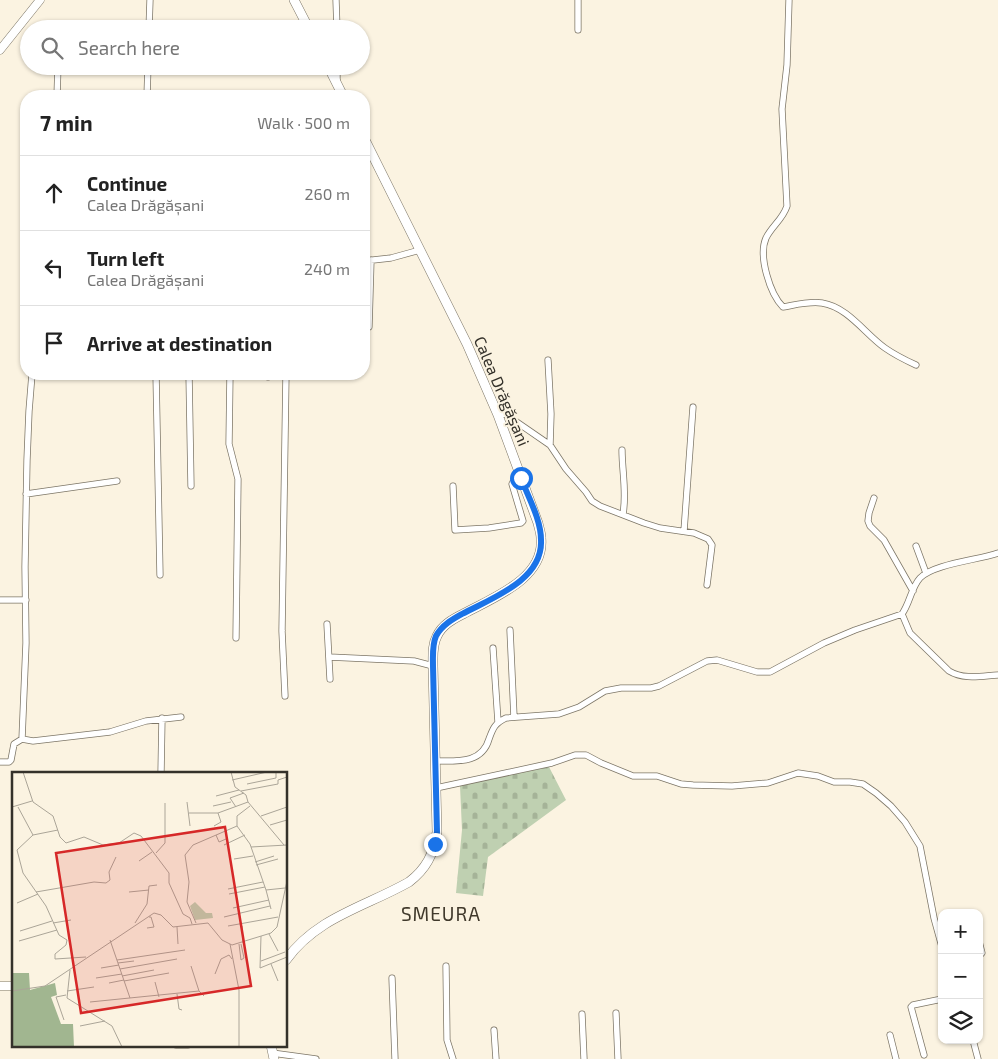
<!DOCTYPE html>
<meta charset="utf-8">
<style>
body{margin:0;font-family:"Exo 2",sans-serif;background:#f2f2f2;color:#222}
.controls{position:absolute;right:15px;bottom:15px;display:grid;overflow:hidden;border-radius:10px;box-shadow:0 1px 4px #0004}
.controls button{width:45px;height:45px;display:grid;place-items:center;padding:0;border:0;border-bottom:1px solid #e0e0e0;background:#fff;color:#222;font:25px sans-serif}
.stop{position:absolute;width:15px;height:15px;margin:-11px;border:4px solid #1a73e8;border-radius:50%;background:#fff}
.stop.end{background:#1a73e8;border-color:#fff;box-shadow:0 1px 5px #0008}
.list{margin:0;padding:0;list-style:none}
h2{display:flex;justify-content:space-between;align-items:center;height:65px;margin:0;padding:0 20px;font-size:21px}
h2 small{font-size:16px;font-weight:400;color:#767676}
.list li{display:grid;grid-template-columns:32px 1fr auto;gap:15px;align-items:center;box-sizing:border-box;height:75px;padding:0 20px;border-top:1px solid #e0e0e0}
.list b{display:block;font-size:19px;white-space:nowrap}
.list p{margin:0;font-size:16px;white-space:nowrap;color:#767676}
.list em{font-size:16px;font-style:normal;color:#767676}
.icon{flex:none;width:28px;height:28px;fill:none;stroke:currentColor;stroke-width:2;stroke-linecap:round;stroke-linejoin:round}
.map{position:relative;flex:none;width:998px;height:1059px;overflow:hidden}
.search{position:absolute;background:#fff;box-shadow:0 1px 4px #0004;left:20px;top:20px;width:350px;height:55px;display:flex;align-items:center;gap:12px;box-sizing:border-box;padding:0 18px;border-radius:28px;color:#767676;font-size:19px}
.panel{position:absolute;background:#fff;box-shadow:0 1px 4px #0004;left:20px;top:90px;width:350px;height:290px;border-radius:20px}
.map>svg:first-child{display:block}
</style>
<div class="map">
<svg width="998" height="1059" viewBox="0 0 998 1059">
<defs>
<pattern id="cemetery-stones" width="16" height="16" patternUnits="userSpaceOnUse" patternTransform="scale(1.25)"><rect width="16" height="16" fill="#bfd0b1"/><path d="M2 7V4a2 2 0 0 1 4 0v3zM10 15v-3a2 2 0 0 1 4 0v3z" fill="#a5b398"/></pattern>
</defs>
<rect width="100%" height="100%" fill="#fbf3e1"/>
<path fill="url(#cemetery-stones)" d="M548,765L566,800L488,857L483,896L456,893L462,830L460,786Z"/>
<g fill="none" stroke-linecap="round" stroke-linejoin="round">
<g stroke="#7d7667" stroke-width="7">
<path id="street" d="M336,0L337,29
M789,0L787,65L782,109L787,206C783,219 772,226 766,238C758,256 770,294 783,307C795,305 809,301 822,303C848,307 865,334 885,348C895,355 905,360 916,365
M149,29L150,0
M578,30V0
M337,82V66
M57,96L58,66
M147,96L148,66
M364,261L391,258L420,250
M369,327L371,260
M548,360L551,414L550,445
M156,374L160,575
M189,374L191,486
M230,374L229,444L238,479L236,638
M268,377V374
M498,415L505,414L550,445L566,469L586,492L592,501L600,506L644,523L660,528L694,533L708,539L712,545L707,585
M622,450C622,471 627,493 623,514
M453,486L455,530L489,528L521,523L523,521L512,484L513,482L521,478
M26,494L117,481
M874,498L869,513L868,521L870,526L884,540L913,591
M684,531L693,407
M916,546L926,573
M0,600H26
M902,614L910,633L949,671C964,680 981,676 998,675
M327,624L330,679
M510,630L514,717
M493,648L498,722
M329,657L414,661L433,666
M285,696L282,631L286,374
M22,739L33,741L110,732L146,721L181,717
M436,761C457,761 482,764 489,739C493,728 495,723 506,718L559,714L579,707L605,691L621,688H651L659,686L707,661L717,660L757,672H770L824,643L855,630L902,614C910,603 911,588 920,578C933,564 978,560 998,553
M0,762H9L11,760L14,744L22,739L26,643L25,567L27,460L29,411L32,374
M161,773L162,718
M436,788L552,763L575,755H586L601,763L633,776H657L681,784L693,785L732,786L768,783L798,773L818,776L834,782H850L863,784L876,793L891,806L905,822L920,846L934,918L942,947
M979,941L982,953L979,956
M446,966L447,1040L453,1059
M392,978L395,1059
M616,1013L618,1059
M582,1014L584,1059
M494,1030L496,1059
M890,1035L896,1059
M973,1040L978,1059
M176,1045H188
M272,1053L316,1059
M924,1055L911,1007L913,1005L942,999"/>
</g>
<g stroke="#7d7667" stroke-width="9">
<path id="secondary" d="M0,50L40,0
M0,986H14"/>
</g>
<g stroke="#7d7667" stroke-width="10">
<path id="primary" d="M294,0L309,29
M328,66L343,96
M286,960C317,917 365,907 409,882C426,869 434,854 437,832L433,666C433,656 432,645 437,636C442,625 453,619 463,614C492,598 545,579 541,538C541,533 539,528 538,523L498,415L467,344L364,138
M271,1045L274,1059"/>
</g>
<use href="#street" stroke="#fff" stroke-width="5.5"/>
<use href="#secondary" stroke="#fff" stroke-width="8"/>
<use href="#primary" stroke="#fff" stroke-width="9"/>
</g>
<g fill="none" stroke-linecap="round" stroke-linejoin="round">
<path stroke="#1a73e8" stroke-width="6" d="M435,844L437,832L433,666C433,656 432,645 436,636C442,625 453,619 462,614C492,598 543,580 541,540C541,519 528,497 521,478"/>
</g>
<g text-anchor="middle" stroke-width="4" stroke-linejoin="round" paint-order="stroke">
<g font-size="16" fill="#34312a" stroke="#fbf3e1">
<text transform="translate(502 391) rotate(67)" y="6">Calea Drăgășani</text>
</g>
<g font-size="19" letter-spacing="1" fill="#40392b" stroke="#fbf3e1">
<text x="441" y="921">SMEURA</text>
</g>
</g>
<g transform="translate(12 772)">
<rect width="275" height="275" fill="#fbf3e1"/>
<path d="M0,201H17L18,218L43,211L45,223L39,225L49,252H61L62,275H0Z" fill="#a1b690"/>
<path d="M183,130L194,141H200L201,146L183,148L178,134Z" fill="#bfd0b1"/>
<path fill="none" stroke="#aba598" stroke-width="1" d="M11,0L21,30L41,44L48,65L54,71L72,65L91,73L107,71L122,61L129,64L157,101V111L171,142L178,146L180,152M219,0L223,15L234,23L236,30M220,8L255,0M235,12L264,6V0M229,19L266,12V8L275,5M204,24L227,18M175,30L178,54M201,34L219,30M238,34L225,44V54L238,72L254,118L273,116M0,35L20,29M6,35L21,63M224,35L218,26L232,21M177,41H206L236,30L272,73M249,44L275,35M258,53L275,48M202,54L209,50L206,41M46,58L21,63L5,78L11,101L34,134L47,163L55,168L54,173L43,182V187L74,185M204,63L207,70L214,67M212,73L233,63M239,75L275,73M144,81L153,71V31M222,87L241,84M127,89L140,80M243,90L262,84M244,93L266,87M216,117L251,110M254,118L259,137M24,120L82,110L94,111L98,108L97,100L104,85M117,120L137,118M217,122L253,115M5,131L26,122M221,136L257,128M212,145L258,134M41,151L59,148M123,151L135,132L137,114L145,113M184,151L175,130L177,110L173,83L181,73L225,54M216,154L266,145M230,154L231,171M165,155L166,172M135,156L142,155L139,145H137M8,159L40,149M257,162L266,179M249,164L248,196L275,185M98,168L118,226M7,169L45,158M218,172L227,218V275M227,172L229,188L232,186L229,172M105,188L173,178M249,189L273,180M106,191L122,189M259,192L266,209M179,194L187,219M89,196L107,193M108,197L165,187M58,198L55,226L100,254L110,275M203,202L209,187L217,183L220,187M110,204L142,198M84,206L110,202M112,209L157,201M143,210L147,225M97,211L112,208M0,219L33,214L142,141L149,143L161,155L196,151L210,168L220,173L259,161L265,155L275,109M55,219L82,215M165,222L167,237L170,238M78,230L187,219L192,224M52,248L44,225L54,223M68,254L93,249"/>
<path fill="#d62828" fill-opacity="0.15" stroke="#d62828" stroke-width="2.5" d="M213,55L239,214L69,241L44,81Z"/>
<rect width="275" height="275" fill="none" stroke="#34312a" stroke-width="2.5"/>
</g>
</svg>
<div class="controls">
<button>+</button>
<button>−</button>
<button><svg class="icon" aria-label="layers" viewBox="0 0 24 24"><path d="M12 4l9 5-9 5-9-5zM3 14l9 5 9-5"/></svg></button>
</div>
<div class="stop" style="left:521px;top:478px"></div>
<div class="stop end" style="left:435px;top:844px"></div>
<div class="search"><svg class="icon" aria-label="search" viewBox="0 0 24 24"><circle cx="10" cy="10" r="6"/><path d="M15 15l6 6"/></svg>Search here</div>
<section class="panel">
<h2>7 min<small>Walk · 500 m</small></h2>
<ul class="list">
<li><svg class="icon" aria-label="ahead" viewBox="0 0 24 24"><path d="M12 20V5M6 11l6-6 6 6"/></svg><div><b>Continue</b><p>Calea Drăgășani</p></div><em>260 m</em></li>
<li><svg class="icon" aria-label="left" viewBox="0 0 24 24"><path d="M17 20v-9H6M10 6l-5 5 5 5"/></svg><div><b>Turn left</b><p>Calea Drăgășani</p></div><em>240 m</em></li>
<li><svg class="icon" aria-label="arrive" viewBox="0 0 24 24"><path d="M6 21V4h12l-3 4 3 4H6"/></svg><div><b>Arrive at destination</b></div></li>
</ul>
</section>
</div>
